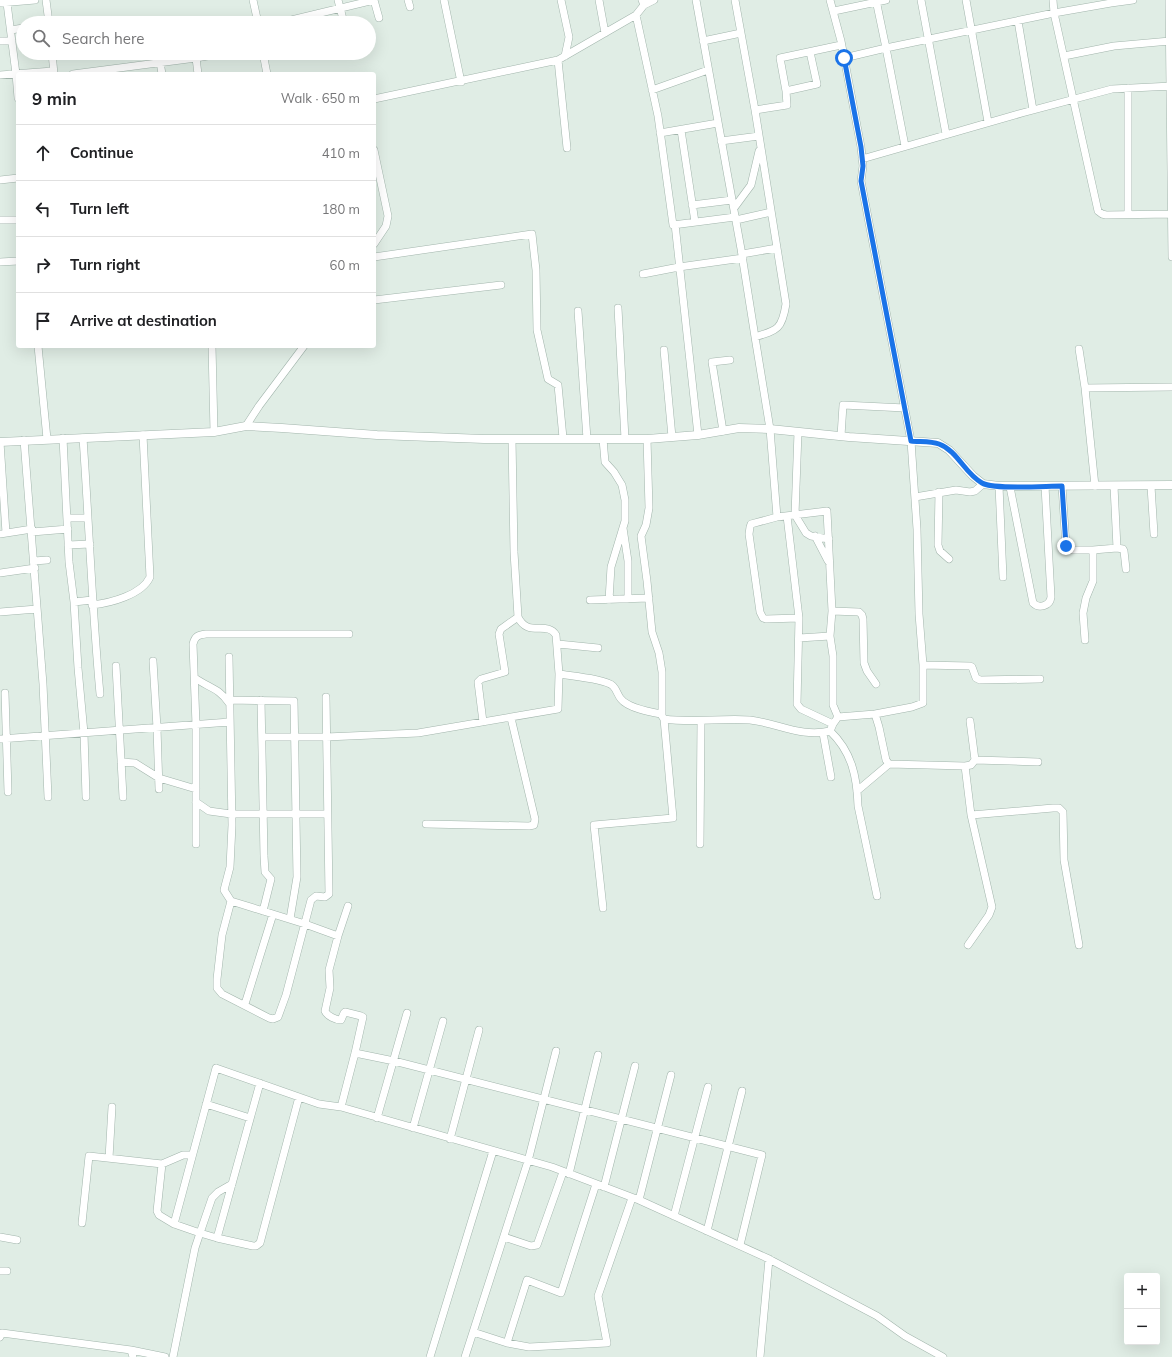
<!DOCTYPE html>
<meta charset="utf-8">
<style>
body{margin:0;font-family:Mulish,sans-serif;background:#f2f2f2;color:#202124}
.controls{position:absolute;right:12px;bottom:12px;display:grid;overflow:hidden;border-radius:4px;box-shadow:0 4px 16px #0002}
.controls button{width:36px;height:36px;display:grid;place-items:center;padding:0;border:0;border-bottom:1px solid #e0e0e0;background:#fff;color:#202124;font:20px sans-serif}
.stop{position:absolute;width:12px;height:12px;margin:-9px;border:3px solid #1a73e8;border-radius:50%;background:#fff}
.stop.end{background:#1a73e8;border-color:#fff;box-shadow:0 1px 4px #0008}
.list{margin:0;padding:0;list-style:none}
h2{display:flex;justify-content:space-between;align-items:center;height:52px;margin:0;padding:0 16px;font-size:17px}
h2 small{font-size:13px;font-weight:400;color:#757577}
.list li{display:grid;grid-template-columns:26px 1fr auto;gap:12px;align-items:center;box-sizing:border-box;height:56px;padding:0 16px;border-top:1px solid #e0e0e0}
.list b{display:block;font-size:15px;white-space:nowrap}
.list em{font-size:13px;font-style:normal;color:#757577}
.icon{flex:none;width:22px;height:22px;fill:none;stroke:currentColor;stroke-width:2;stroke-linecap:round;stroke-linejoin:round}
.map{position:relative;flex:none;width:1172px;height:1357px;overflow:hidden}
.search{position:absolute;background:#fff;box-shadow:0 4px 16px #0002;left:16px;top:16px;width:360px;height:44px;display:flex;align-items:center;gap:10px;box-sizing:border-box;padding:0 14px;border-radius:22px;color:#757577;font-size:15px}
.panel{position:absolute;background:#fff;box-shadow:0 4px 16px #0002;left:16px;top:72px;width:360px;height:276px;border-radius:4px}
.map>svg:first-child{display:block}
</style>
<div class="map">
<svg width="1172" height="1357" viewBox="0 0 1172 1357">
<rect width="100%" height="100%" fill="#e0ede5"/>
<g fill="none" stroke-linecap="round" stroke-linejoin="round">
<g stroke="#a2b5ac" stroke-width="8">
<path id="minor" d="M46,0L49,23
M253,0L258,23
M338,0L344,23
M374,0L379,18
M408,0L410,7
M444,0L461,82
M561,0L569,37L565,56
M599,0L605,33
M642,0L644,5L654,0
M696,0L741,249L755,337L770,429L777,517L827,511L832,611L830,636L833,656V705L838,717
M735,0L755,110L786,304C782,329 778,330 755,337
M830,0L841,41L861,147L863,166L861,181L911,441L917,529L919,614L923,665L970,666L972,667L976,678L980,680L1040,679
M921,0L946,134
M966,0L988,122
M1053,0L1054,13L1098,211L1102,214L1106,215L1172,214
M1169,0L1172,257
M0,3L35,0
M7,3L16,74L18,98
M644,5L636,15L658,116L673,225L735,217
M834,11L886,0
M1018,21L1033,110
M283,22L374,0
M11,30L23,28
M0,41H12
M703,41L741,33
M52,53L54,74
M263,53L267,74
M1064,56L1114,46L1170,41
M196,58L225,53
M844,58L886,48L876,0
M558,60L567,148
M160,62L162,74
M73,74L196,58L198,74
M0,75L53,71
M1128,88V214
M652,90L708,70
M786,91L817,84L810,52
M374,99L558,60L636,15
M755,110L787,105L786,91L780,58L841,45
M681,130L695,222
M660,133L718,123
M721,141L759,136
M905,146L886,48L1054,13L1111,3L1133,0
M374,150L388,216L386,226L374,244
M862,159L1022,113L1112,89L1172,86
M0,180L18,178
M692,205L732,200
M734,208L751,185L759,151
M0,220H18
M736,220L771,212
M675,224L698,435
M742,254L777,248
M374,257L532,234L536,270L537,330L548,379L558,385L563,438
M0,262L18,261
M643,274L679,267L743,258
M374,300L501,285
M618,308L625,439
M578,311L587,439
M38,346L47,439
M212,346L214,432
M1079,349L1085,388
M664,350L672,437
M246,426L259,406L304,346
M723,431L712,362L730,360
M798,432L795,515L806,533L811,536L829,539
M841,436L843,405L905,408
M63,438L69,562L74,602L78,668L84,733L86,797
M83,438C89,523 92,609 100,694
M603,439L605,462L614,472L622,485L625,500V521L611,567L609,600
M647,439L649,508L646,525L641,536L647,581L652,632L659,653L662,672V716L664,719C693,723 721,718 750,720C778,723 801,738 830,731L833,724L838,717L875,714L879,727L886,760L889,764L965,766L971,815L992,907L989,915L968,945
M24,440L43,684L48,797
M0,442L6,533
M999,486L1003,577
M1062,486L1066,546L1068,549L1071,550H1093V581L1086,598L1083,613L1085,640
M1095,486L1085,388L1172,387
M1151,486L1154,534
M1010,487L1033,603C1039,609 1050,606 1051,597L1045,486
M939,492L938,545L940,551L949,559
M915,497L956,490L970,492L975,491L983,484
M787,516L799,618L797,704L801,709L833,724
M777,517L751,524L750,527L749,534L760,612L763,618L766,619L799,618
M67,518H88
M623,528L628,561V599
M32,532L68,529
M0,534L32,529
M815,536L828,561
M68,545L90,544
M1117,548L1123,549L1124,551L1126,569
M1093,550L1117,548L1114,486
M34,561L47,560
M0,573L35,568
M590,600L649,598
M74,602L92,600
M92,605C110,603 142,595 150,577L143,435
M832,611L859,612L862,615L863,619L864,663L867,671L876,684
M0,612L37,609
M799,638L830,636
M558,644L598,648
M229,657L232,825L230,867L224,890L231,901
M153,661L157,728L159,789
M116,666L123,797
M559,674C570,676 606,679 613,686C617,690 618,696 621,699C628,708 650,712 661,714
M195,678C209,688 219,688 229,703
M5,693L8,792
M326,697L329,894L325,897L316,896L311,900L286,995L278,1017L273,1019L269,1018L222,994L217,988V979L222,935L231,901L305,924L338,936
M229,700L294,701L297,877L290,919
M261,700L264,856L265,872L271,879L263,911
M875,714L912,707L923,703V665
M483,722L478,682L481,679L505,672L499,634L501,629L518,617
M830,731C852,752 857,777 858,806L877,896
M823,733L831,777
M262,737H326L418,733L558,709L559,674L556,635C547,620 528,638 518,617L514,552L512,439
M0,739L230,722
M975,760L1038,762
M121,762L135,763L159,778L196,789
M965,766L971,765L975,760L970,721
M857,791L889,764
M196,802L209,811L231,814H327
M971,815L1053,808H1059L1063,812L1064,860L1079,945
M426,824L529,826L534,825L535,819L511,718
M196,844V725L193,644C195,636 198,635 206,634H349
M700,844L701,721
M603,908L594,825L673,818L664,719
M245,1004L273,914
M355,1053L394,1061L762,1155L740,1245
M206,1104L250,1118
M341,1107L552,1167L639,1200L769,1259L877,1316L905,1336L943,1357
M377,1118L407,1013
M413,1128L443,1021
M450,1139L479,1030
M109,1158L112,1107
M162,1164L157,1211L159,1215L174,1224
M569,1174L598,1055
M232,1184L218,1192L212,1198L200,1233L217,1238L260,1083
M596,1184L561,1293L527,1280L507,1343L529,1347L607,1343L598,1296L632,1198
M604,1187L635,1066
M639,1200L671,1075
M674,1216L708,1087
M82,1223L89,1156L162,1164L183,1155H192
M707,1231L742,1091
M0,1237L17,1240
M504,1237L531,1246L537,1245L563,1172
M217,1238L253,1246H256L260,1243L299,1097
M0,1271H7
M473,1332L507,1343
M0,1337L2,1333L131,1350L133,1357
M131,1350L165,1357
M173,1357L195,1248L200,1233L174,1224L216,1068L319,1104L341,1107L355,1053L363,1017L361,1016L345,1012L344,1013L341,1020C336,1020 327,1016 325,1011L330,988L329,970L338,936L348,906
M430,1357L493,1151
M465,1357L528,1161L556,1051
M760,1357L769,1259"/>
</g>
<g stroke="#a2b5ac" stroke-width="9">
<path id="tertiary" d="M0,442L214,432L246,426L282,428L377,435L484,439H647L698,435L739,428L770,429L849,437L938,443L949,450L973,476L983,484L999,486L1172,485"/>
</g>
<use href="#minor" stroke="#fff" stroke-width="7"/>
<use href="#tertiary" stroke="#fff" stroke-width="8"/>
</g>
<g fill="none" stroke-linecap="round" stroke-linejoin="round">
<path stroke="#1a73e8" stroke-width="5" d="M844,58L861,147L863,166L861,181L911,441C919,442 931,441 939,444C958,451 964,473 982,483C994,490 1045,486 1062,486L1066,546"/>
</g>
</svg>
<div class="controls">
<button>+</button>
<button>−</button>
</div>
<div class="stop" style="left:844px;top:58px"></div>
<div class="stop end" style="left:1066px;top:546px"></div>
<div class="search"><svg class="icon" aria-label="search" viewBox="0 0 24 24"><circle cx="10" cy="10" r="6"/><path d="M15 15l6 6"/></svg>Search here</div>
<section class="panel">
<h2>9 min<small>Walk · 650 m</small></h2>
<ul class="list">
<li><svg class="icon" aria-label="ahead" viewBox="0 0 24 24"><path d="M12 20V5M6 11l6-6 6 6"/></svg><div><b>Continue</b></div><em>410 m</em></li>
<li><svg class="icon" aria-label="left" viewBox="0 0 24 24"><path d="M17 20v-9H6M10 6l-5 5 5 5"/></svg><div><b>Turn left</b></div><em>180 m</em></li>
<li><svg class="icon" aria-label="right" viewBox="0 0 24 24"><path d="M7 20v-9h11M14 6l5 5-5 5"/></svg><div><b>Turn right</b></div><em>60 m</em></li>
<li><svg class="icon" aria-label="arrive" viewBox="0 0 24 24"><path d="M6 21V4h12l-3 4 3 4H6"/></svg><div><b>Arrive at destination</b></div></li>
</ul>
</section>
</div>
